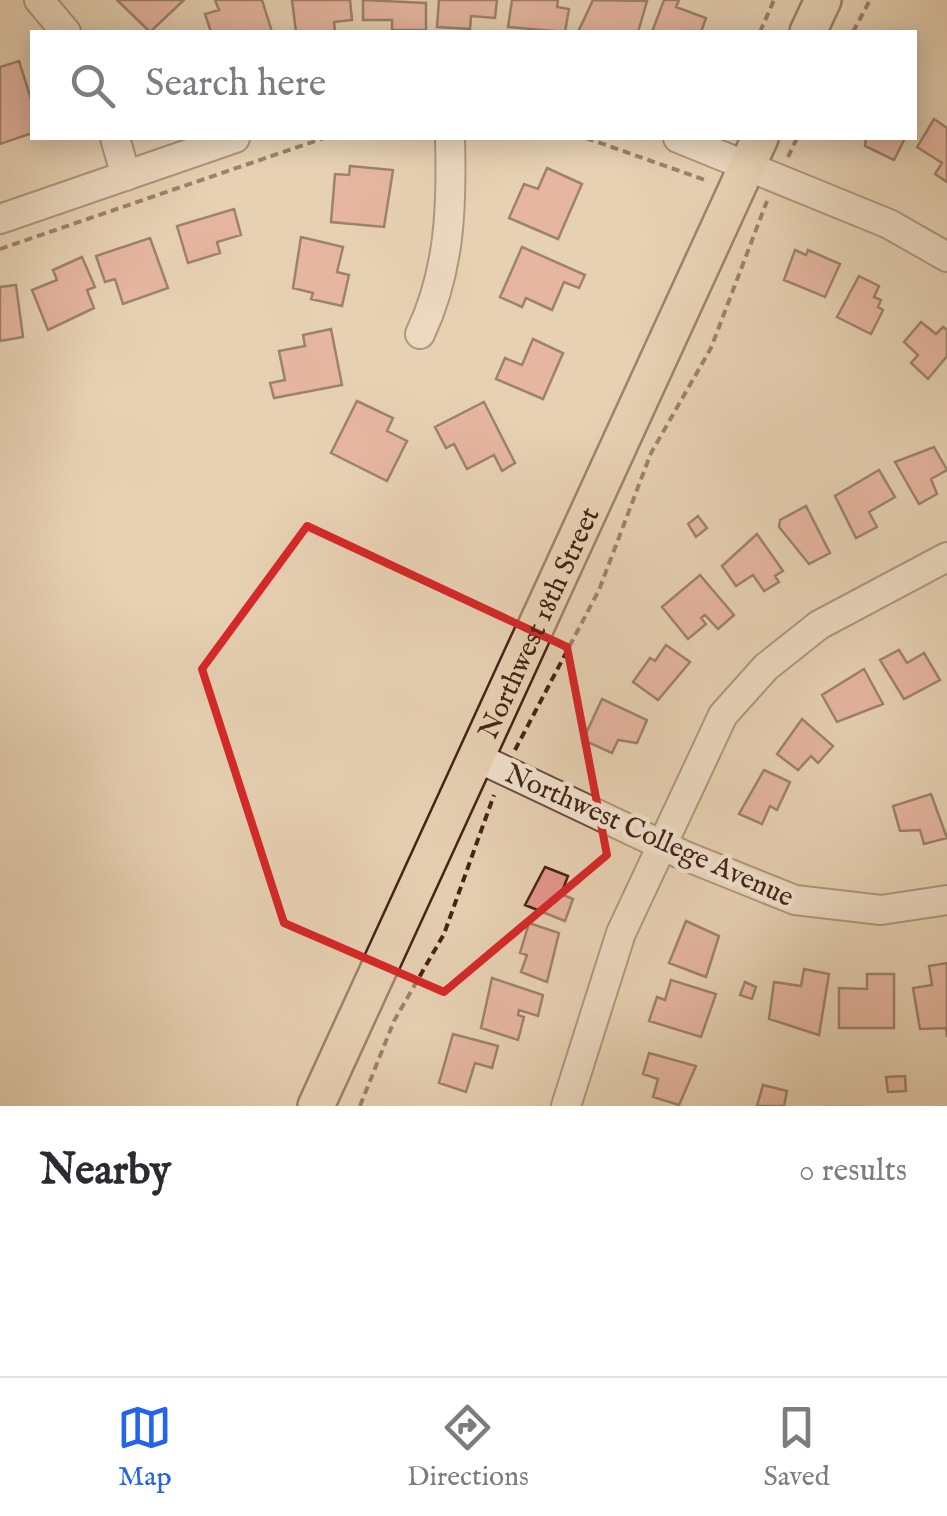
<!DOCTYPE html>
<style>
body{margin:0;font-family:"IM FELL English",serif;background:#f7f7f7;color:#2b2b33}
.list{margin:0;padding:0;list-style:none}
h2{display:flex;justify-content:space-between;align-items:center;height:130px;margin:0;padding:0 40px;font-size:42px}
h2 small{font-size:32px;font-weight:400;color:#7c7c81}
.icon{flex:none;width:55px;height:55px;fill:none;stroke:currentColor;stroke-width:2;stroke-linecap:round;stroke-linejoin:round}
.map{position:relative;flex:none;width:947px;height:1106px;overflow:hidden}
.search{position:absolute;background:#fff;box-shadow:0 5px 25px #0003;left:30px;right:30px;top:30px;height:110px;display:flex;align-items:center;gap:25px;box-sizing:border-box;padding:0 35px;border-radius:0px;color:#7c7c81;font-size:38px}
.sheet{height:270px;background:#fff}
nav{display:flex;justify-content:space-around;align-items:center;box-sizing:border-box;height:140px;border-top:2px solid #e1e1e2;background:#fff;font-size:28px;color:#7c7c81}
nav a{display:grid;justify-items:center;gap:5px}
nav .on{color:#2563eb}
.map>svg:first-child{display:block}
</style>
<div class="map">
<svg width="947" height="1106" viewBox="0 0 947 1106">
<rect width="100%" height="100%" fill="#e7d1b3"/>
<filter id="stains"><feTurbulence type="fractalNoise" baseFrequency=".002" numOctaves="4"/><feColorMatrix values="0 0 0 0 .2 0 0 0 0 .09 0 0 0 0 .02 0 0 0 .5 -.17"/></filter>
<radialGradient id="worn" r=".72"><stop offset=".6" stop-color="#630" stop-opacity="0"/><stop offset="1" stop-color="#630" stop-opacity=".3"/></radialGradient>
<path fill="#e4968d" stroke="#462315" stroke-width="2.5" d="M117,0H184L150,32Z
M215,0H262L272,32H211L205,14L219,10Z
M292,0H350L352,20L334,22L335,32H296Z
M363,0L426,3V30H392V20H363Z
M439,0H497L495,18L471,16L470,29L437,27Z
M512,0H558L557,7L569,9L565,32L508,27Z
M593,0L647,1L638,32H578Z
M664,0H679L676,7L706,18L701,32H652Z
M19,61L32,102V133L0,144V67Z
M934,119L947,128V182L935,174L942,163L917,147Z
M866,138H905L894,160L865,146Z
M350,166L393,170L384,227L331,222L335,174L349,175Z
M547,168L582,184L558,239L509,218L524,184L538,189Z
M234,209L241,235L217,242L220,253L188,263L177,226Z
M301,237L343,247L337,272L349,275L342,306L311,299L313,293L293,288Z
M150,238L168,288L123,304L115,279L105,282L96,256Z
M522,247L585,275L579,288L564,282L552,310L526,298L522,307L500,297Z
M795,250L806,255L808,250L840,264L825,297L784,280Z
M82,257L95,287L87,290L94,308L48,330L32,290L57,280L53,270Z
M859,276L879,286L874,297L881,300L878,307L883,310L871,334L837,317Z
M16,285L23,337L0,341V287Z
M921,322L936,334L943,327L947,330V356L928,379L911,363L918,355L904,342Z
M331,329L342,385L274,398L270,383L285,380L279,351L305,346L303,335Z
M533,339L563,353L543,399L496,379L505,358L522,365Z
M357,401L393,418L387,431L407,441L387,481L331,453Z
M484,402L515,463L502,471L494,455L467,469L454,444L446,448L435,427Z
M934,447L947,470L931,479L937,494L919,504L895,462Z
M879,470L895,497L869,512L877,527L856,538L835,496Z
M806,506L830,553L809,564L779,527L780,520Z
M698,516L707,528L696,537L688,524Z
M757,534L783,571L775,576L779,582L764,591L753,575L736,586L722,566Z
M700,575L734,615L718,629L705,615L701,618L706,624L688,639L662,607Z
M666,645L690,662L658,700L633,682L650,658L655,661Z
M899,650L907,663L924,653L940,680L904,699L880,660Z
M864,669L883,704L837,722L822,695Z
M602,699L647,720L637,743L618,740L612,753L583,740Z
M802,719L833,746L818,763L811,756L798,770L777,754Z
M764,770L790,782L777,810L770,806L762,824L739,814Z
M931,794L947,838L924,844L920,830L900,831L893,806Z
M545,867L568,876L561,894L573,899L565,921L525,905Z
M686,921L719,936L706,977L669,963Z
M529,923L559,933L547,982L521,972L527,955L520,953Z
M947,963V1037L946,1028L920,1029L913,988L932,985L929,966Z
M804,969L829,974L819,1035L769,1019L774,982L801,986Z
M867,974H894V1028H839V988L867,989Z
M492,978L543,995L538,1016L519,1010L518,1015L524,1017L518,1040L481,1028Z
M671,980L716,994L701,1037L649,1021L657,997L665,1000Z
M745,982L756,987L752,999L740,995Z
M453,1034L498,1046L492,1068L475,1063L466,1092L439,1083Z
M649,1053L696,1066L679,1105L653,1097L658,1079L643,1074Z
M905,1076L906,1091L888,1092L886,1077Z
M763,1085L787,1091L784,1106H757Z"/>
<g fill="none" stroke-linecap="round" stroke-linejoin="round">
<g stroke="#6e4e3c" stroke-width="32">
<path id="minor" d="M39,0L66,32
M115,138L126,176
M678,138L889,224L947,257
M0,219L235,138
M420,334C450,271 452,207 450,138
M474,756L683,855L795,900L881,910L947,900
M566,1106L621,933L723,715L766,667L819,625L947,557"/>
</g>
<g stroke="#462315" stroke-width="40">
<g id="major">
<path d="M808,32L823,0"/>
<path id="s1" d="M316,1106L760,138"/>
</g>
</g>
<path stroke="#462315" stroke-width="4" stroke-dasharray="8 5" stroke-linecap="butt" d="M760,32L774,0
M853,32L870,0
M586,138L708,181
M788,157L797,138
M0,249L324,138
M515,750L599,590L651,453L711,348L767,201
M360,1106L394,1021L444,934L494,795"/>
<use href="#minor" stroke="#efe1ce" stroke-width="28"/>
<use href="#major" stroke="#e7d1b3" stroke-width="35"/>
</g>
<path d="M0 0H947V1106H0ZM307,526L567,647L607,855L444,992L284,923L202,669Z" fill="#e7d1b3" fill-opacity=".55" fill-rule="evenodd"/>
<path fill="none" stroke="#d62828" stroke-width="8" stroke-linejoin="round" d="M307,526L567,647L607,855L444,992L284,923L202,669Z"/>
<g text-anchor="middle" stroke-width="9" stroke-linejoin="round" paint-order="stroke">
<g font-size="28" fill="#462315" stroke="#efe1ce">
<text dy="10" stroke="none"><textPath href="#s1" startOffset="532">Northwest 18th Street</textPath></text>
<text transform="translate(650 834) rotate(24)" y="10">Northwest College Avenue</text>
</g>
</g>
<rect width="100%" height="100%" filter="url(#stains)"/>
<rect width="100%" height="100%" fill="url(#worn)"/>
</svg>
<div class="search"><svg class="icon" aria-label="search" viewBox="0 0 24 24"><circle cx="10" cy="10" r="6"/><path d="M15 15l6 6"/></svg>Search here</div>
</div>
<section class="sheet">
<h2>Nearby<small>0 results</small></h2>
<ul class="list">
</ul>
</section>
<nav>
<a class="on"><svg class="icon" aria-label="map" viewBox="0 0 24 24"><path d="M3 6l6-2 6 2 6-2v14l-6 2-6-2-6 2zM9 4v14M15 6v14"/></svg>Map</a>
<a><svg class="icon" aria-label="directions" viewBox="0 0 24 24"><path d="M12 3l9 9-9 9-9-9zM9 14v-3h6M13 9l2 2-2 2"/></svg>Directions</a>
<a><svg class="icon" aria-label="saved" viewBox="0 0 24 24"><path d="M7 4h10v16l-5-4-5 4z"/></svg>Saved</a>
</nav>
